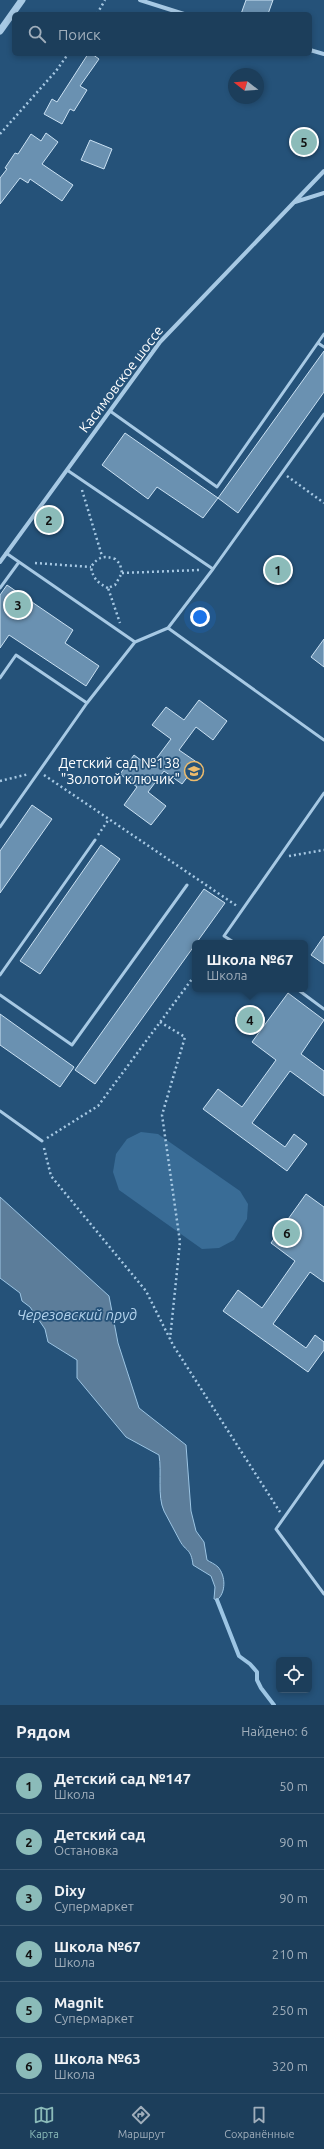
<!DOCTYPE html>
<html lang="ru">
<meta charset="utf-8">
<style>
body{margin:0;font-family:Ubuntu,sans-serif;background:#294964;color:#f1f3f6}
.controls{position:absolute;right:12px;bottom:12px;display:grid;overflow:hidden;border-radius:6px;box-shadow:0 2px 6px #0003}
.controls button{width:36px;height:36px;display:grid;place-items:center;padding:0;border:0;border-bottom:1px solid #3a5771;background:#1c3e5b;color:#f1f3f6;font:20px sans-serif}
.compass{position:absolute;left:228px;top:68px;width:36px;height:36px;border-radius:50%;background:#1c3e5b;box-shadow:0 2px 6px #0003;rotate:287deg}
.you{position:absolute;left:200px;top:617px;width:14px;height:14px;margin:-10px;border:3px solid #fff;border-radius:50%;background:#1a73e8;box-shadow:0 0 0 6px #1a73e833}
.badge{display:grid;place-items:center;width:26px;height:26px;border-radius:50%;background:#8bbbb9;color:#111;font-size:13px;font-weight:700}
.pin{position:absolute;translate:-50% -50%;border:2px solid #fff;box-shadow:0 1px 4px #0006}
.popup{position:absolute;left:192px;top:940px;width:116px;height:52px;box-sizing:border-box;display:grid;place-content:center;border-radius:6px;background:#1c3e5b;filter:drop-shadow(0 1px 3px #0005);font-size:13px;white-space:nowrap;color:#a0aebb}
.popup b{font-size:15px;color:#f1f3f6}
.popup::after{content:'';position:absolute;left:50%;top:100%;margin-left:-8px;border:8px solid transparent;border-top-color:#1c3e5b}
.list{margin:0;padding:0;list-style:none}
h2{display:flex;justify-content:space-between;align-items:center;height:52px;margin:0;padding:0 16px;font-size:17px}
h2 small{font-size:13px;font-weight:400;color:#a0aebb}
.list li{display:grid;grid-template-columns:26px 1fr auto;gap:12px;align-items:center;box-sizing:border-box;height:56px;padding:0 16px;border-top:1px solid #3a5771}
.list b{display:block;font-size:15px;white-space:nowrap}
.list p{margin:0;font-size:13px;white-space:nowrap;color:#a0aebb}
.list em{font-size:13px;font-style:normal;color:#a0aebb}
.icon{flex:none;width:22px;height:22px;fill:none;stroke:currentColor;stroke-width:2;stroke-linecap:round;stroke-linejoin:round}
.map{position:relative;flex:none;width:324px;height:1705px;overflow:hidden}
.search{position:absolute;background:#1c3e5b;box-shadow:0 2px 6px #0003;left:12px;right:12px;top:12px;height:44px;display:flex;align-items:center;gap:10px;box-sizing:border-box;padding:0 14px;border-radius:6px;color:#a0aebb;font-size:15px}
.sheet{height:388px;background:#1c3e5b}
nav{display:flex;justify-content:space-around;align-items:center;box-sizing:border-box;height:56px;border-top:1px solid #3a5771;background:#1c3e5b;font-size:11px;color:#a0aebb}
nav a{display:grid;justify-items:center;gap:2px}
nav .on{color:#8bbbb9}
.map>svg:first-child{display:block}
</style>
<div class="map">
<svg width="324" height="1705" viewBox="0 0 324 1705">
<rect width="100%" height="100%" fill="#255279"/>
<path fill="#396c96" d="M141,1132L158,1134L240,1191L248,1204L247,1219L234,1240L219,1248L202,1249L119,1190L113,1172L116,1154L127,1139Z"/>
<path fill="#5c7d9a" stroke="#9cc5e4" d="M0,1197L109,1296L118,1343L139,1408L186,1445L191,1511L196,1531L204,1542L207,1560C210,1562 215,1564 218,1567C226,1576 226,1593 217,1600L214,1599L215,1587L211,1576L193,1565C191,1548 186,1552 180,1541C175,1531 169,1521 164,1511C157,1496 162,1472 159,1455L126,1437L77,1378V1360L48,1342L45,1329L30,1307L22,1301L20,1293L0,1278Z"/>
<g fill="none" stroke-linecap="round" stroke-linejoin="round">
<path stroke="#9cc5e4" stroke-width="4" d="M217,1600L239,1656L250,1664L257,1672V1680L261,1688L274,1705"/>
</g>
<path fill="#6a91b1" stroke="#cae1f3" d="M246,0H273L268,14H241Z
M88,54H92L99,59L80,86L87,90L74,111L70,109L62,124L44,114L52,99L57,102Z
M46,133L58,142L42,164L73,185L62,201L30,179L28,183L20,178L0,204V178L7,169L5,168L15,153L18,154L31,134L41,141Z
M90,140L112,149L104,169L81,160Z
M324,351V392L238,513L218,498Z
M125,433L218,498L203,518L157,487L148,499L102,465Z
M7,585L73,630L65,643L99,666L86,686L9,635L0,648V595Z
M324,639V667L311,657Z
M199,700L227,721L213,740L196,727L179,750L198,763L182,784L164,771L148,792L166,806L151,825L124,805L137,787L120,774L134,755L150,767L171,739L152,725L166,707L184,720Z
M32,805L52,819L0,893V851Z
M101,845L120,859L40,974L20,961Z
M204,889L225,903L95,1084L75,1070Z
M324,936V964L311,955Z
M288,993L324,1020L301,1054L324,1071V1096L290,1071L252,1123L285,1147L294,1134L307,1144L287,1171L203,1109L218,1089L242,1107L276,1060L252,1042Z
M0,1014L74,1067L60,1087L0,1045Z
M306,1194L324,1207V1282L310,1272L273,1324L306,1348L315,1335L324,1342V1350L308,1372L223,1311L238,1290L262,1308L295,1261L271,1243Z"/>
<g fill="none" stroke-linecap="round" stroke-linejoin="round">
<path stroke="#a7c9e4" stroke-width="2.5" stroke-dasharray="2 3" stroke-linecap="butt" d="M97,14L105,0
M0,134L56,71L68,54
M287,476L324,503
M82,490L102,556
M35,563L91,567
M122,573L199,570
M108,588C98,583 93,579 91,567C98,557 103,555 115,559L120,564L122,573L115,585L108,588L120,623
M44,775L237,906
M0,781L29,774
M98,835L109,819
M289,856L324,850
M160,1022L185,1037L162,1115L180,1242L170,1339
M47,1138L98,1106L195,975
M44,1148L51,1176L146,1291L173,1345L280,1512"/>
<path stroke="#a7c9e4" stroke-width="3" d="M318,343L324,347
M110,411L217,487L324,334
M67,470L213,569L324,414
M6,553L135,642L168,628L324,740
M0,588L19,562
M168,628L213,569
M0,678L16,655L87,703L135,642
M0,827L87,703
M235,943L224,936L324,793
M0,975L95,840
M297,989L324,1009
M0,995L72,1045L187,885
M0,1111L42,1141
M324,1461L276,1529L324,1594"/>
<path stroke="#a7c9e4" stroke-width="4" d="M140,0L184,14
M310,50L324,54
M295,202L324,193
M0,562L160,342L324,171"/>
<path stroke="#a7c9e4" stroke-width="7" d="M0,31L22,0"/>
</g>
<defs>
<g id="school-ring" transform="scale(1)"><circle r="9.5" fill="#255279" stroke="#edbb6c" stroke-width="1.5"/><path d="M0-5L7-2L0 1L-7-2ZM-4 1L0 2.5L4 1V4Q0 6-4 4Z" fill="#edbb6c"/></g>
</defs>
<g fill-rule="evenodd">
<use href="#school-ring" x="194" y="771"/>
</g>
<g text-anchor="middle" stroke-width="3.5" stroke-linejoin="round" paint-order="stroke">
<g font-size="14" fill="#fff" stroke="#255279">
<text transform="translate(121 379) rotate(-53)" y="5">Касимовское шоссе</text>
</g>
<g font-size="14" fill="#fff" stroke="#255279" text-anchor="end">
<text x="180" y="768">Детский сад №138<tspan x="180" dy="16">"Золотой ключик"</tspan></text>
</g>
<g font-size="15" font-style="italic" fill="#b2d2ec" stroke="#255279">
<text x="77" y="1320">Черезовский пруд</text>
</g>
</g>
</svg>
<div class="controls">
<button><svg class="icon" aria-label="locate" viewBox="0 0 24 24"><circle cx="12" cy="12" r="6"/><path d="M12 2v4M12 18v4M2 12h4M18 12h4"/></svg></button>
</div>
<svg class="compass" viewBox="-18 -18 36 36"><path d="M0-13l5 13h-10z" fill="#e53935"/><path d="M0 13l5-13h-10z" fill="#a0aebb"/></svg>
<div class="you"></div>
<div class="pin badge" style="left:278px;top:570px">1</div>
<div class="pin badge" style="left:49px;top:520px">2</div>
<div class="pin badge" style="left:18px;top:605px">3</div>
<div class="pin badge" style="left:250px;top:1020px">4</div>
<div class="popup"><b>Школа №67</b>Школа</div>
<div class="pin badge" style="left:304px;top:142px">5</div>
<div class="pin badge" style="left:287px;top:1233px">6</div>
<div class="search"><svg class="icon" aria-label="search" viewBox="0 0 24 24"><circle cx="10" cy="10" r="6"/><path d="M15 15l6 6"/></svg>Поиск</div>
</div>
<section class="sheet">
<h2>Рядом<small>Найдено: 6</small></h2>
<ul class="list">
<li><span class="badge">1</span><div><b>Детский сад №147</b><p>Школа</p></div><em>50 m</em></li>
<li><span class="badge">2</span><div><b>Детский сад</b><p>Остановка</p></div><em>90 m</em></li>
<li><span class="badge">3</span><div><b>Dixy</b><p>Супермаркет</p></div><em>90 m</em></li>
<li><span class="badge">4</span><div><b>Школа №67</b><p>Школа</p></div><em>210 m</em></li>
<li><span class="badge">5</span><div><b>Magnit</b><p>Супермаркет</p></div><em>250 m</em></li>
<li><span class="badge">6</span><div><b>Школа №63</b><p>Школа</p></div><em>320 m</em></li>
</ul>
</section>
<nav>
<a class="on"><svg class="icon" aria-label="map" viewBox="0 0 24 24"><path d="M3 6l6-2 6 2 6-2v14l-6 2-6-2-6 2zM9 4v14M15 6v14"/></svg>Карта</a>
<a><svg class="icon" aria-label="directions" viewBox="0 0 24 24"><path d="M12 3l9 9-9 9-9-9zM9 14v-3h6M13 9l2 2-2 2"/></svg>Маршрут</a>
<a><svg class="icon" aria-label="saved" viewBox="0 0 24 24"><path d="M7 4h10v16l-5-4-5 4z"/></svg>Сохранённые</a>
</nav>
